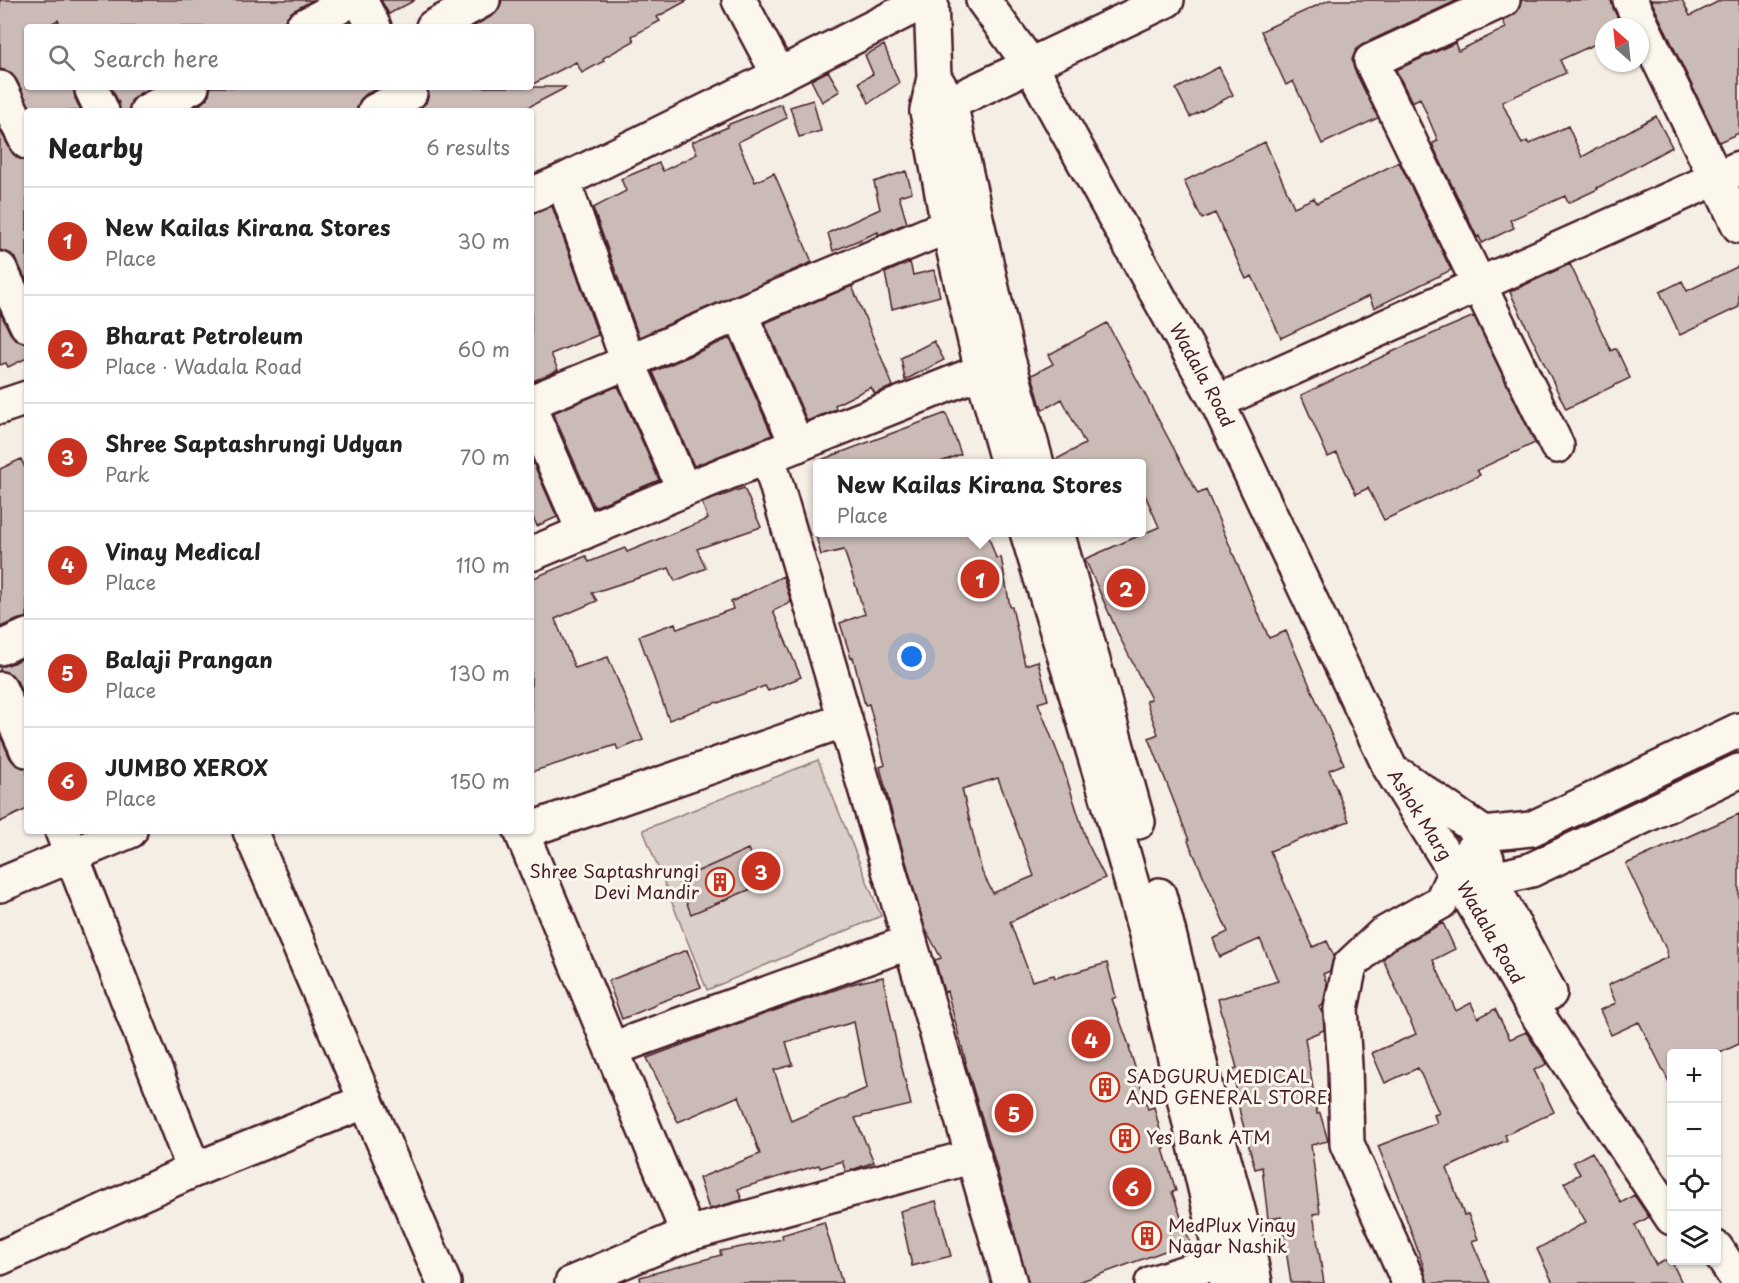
<!DOCTYPE html>
<meta charset="utf-8">
<style>
body{margin:0;font-family:"Playpen Sans",sans-serif;background:#f6f6f6;color:#222}
.controls{position:absolute;right:18px;bottom:18px;display:grid;overflow:hidden;border-radius:6px;box-shadow:0 2px 4px #0004}
.controls button{width:54px;height:54px;display:grid;place-items:center;padding:0;border:0;border-bottom:2px solid #e0e0e0;background:#fff;color:#222;font:30px sans-serif}
.compass{position:absolute;left:1595px;top:18px;width:54px;height:54px;border-radius:50%;background:#fff;box-shadow:0 2px 4px #0004;rotate:333deg}
.you{position:absolute;left:912px;top:657px;width:21px;height:21px;margin:-15px;border:4px solid #fff;border-radius:50%;background:#1a73e8;box-shadow:0 0 0 9px #1a73e833}
.badge{display:grid;place-items:center;width:39px;height:39px;border-radius:50%;background:#c8321e;color:#fff;font-size:20px;font-weight:700}
.pin{position:absolute;translate:-50% -50%;border:3px solid #fff;box-shadow:0 2px 6px #0006}
.popup{position:absolute;left:813px;top:459px;width:333px;height:78px;box-sizing:border-box;display:grid;place-content:center;border-radius:6px;background:#fff;filter:drop-shadow(0 2px 4px #0005);font-size:20px;white-space:nowrap;color:#767676}
.popup b{font-size:22px;color:#222}
.popup::after{content:'';position:absolute;left:50%;top:100%;margin-left:-12px;border:12px solid transparent;border-top-color:#fff}
.list{margin:0;padding:0;list-style:none}
h2{display:flex;justify-content:space-between;align-items:center;height:78px;margin:0;padding:0 24px;font-size:26px}
h2 small{font-size:20px;font-weight:400;color:#767676}
.list li{display:grid;grid-template-columns:39px 1fr auto;gap:18px;align-items:center;box-sizing:border-box;height:108px;padding:0 24px;border-top:2px solid #e0e0e0}
.list b{display:block;font-size:22px;white-space:nowrap}
.list p{margin:0;font-size:20px;white-space:nowrap;color:#767676}
.list em{font-size:20px;font-style:normal;color:#767676}
.icon{flex:none;width:33px;height:33px;fill:none;stroke:currentColor;stroke-width:2;stroke-linecap:round;stroke-linejoin:round}
.map{position:relative;flex:none;width:1739px;height:1283px;overflow:hidden}
.search{position:absolute;background:#fff;box-shadow:0 2px 4px #0004;left:24px;top:24px;width:510px;height:66px;display:flex;align-items:center;gap:15px;box-sizing:border-box;padding:0 21px;border-radius:6px;color:#767676;font-size:22px}
.panel{position:absolute;background:#fff;box-shadow:0 2px 4px #0004;left:24px;top:108px;width:510px;height:726px;border-radius:6px}
.map>svg:first-child{display:block}
</style>
<div class="map">
<svg width="1739" height="1283" viewBox="0 0 1739 1283">
<rect width="100%" height="100%" fill="#f4eee4"/>
<filter id="ink" filterUnits="userSpaceOnUse"><feTurbulence type="fractalNoise" baseFrequency=".0167" numOctaves="2"/><feDisplacementMap in="SourceGraphic" scale="12" xChannelSelector="R" yChannelSelector="G"/><feConvolveMatrix kernelMatrix="1 2 1 2 8 2 1 2 1" color-interpolation-filters="sRGB"/></filter>
<g filter="url(#ink)">
<path fill="#dbd0c9" stroke="#92787a" stroke-width="1.5" d="M818,760L881,916L707,990L643,830Z"/>
<path fill="#cabbb6" stroke="#4a1f2b" stroke-width="1.5" fill-rule="evenodd" d="M0,0H313L293,11L286,18L283,27H61L58,20L44,27H27V87H74L75,98L81,111H32L16,79L10,72L0,69Z
M381,0H415L389,14Z
M502,0H688L657,17L660,21L632,36L634,41L603,58L604,61L582,73L576,62L531,85V27H472L492,16L499,9Z
M1329,0H1458L1363,44L1356,50L1352,59L1354,69L1378,118L1322,144L1293,81L1286,85L1261,31Z
M1521,0H1611L1613,8L1622,27H1604V40L1560,60L1566,73L1502,102L1522,144L1527,141L1529,144L1568,126L1582,157L1656,116L1672,147L1597,188L1598,189L1568,203L1565,196L1510,220L1514,228L1482,243L1479,236L1477,237L1433,146V143L1438,141L1420,98L1412,102L1396,70L1455,43L1458,51L1506,28L1503,21L1518,11Z
M1651,0H1682L1690,16L1721,0H1739V133L1719,142Z
M884,45L899,83L869,103L859,82L873,74L865,55Z
M1219,67L1233,95L1190,117L1176,89Z
M828,71L840,91L822,102L811,80Z
M111,87H152L138,94L131,101L128,111H120L119,103Z
M211,87H381L366,94L360,100L356,111H187L201,104L208,97Z
M427,87H567L521,111H416L426,103L429,94Z
M813,100L821,131L799,137L790,107Z
M781,104L787,118L738,142L755,182L774,173L812,262L639,337L593,208L626,191L621,179L659,163L663,171L697,154L692,142L728,127L727,125Z
M0,130L11,151L17,158L27,161V282L17,261L11,254L0,250Z
M1265,142L1294,207L1314,198L1317,203L1399,162L1451,270L1374,308L1369,296L1281,338L1252,276L1246,279L1215,213L1202,219L1184,181Z
M906,171L912,192L899,196L907,223L878,235V232L833,251L828,233L880,209L874,182Z
M552,206L598,335L551,354L558,370L531,382V213L539,212Z
M910,262L913,275L934,270L940,296L892,309L885,273Z
M1570,264L1611,351L1616,348L1630,378L1566,409L1510,292Z
M1739,266V307L1680,335L1660,292L1682,281L1687,291Z
M852,286L893,386L875,394L871,387L835,405L836,409L807,421L765,323Z
M0,312L10,333L16,340L27,344V358L8,367L6,363L0,365Z
M1474,316L1535,443L1477,470L1480,475L1384,520L1368,488L1356,494L1337,453L1328,457L1301,395L1409,344Z
M1107,323L1198,494L1206,490L1269,638L1286,631L1344,764L1329,770L1349,821L1270,851L1313,947L1327,941L1334,956L1330,971L1323,974L1327,984L1323,1005L1319,1007L1323,1015L1324,1030L1305,1038L1317,1114L1320,1113L1328,1141L1311,1145L1320,1213L1313,1214L1324,1283H1291L1281,1217L1268,1219L1262,1167L1255,1169L1240,1113L1233,1069L1237,1068L1218,999L1278,981L1260,939L1220,957L1213,939L1228,932L1188,841L1189,840L1149,738L1158,734L1146,701L1151,699L1120,638L1085,559L1159,527L1142,488V464H1055V460L1085,444L1062,399L1043,410L1040,403L1032,375L1053,364L1048,355Z
M730,338L772,435L694,466L653,372Z
M934,341L944,360L905,380L901,358Z
M618,386L659,480L594,507L553,413Z
M946,413L961,454L936,464H818V461Z
M531,458L557,517L537,526L531,513Z
M21,459L27,472V618L19,619L0,627V469Z
M744,488L761,527L697,549L706,568L675,581L669,568L592,593L597,601L555,619L575,668L608,657L643,740L618,750L616,745L531,772V579L586,556L589,562L625,548L627,552L708,519L702,503Z
M815,532H987L996,558L1001,557L1010,607H1012L1025,665L1038,661L1048,700L1038,703L1062,764L1087,842L1105,878L1010,922L1032,981L1054,975L1055,978L1107,963L1116,997L1112,999L1130,1048H1129L1148,1109L1154,1107L1165,1149H1163L1176,1191L1172,1192L1190,1242L1076,1283H1028L992,1151L965,1062H966L947,991L944,992L935,960L941,958L925,928L890,806L880,767L885,765L869,704L865,705L853,657L851,658L840,623L865,614L844,550L821,555ZM998,778L1034,876L993,893L982,872L962,789Z
M783,576L791,602L773,611L801,677L768,691L765,686L718,703L717,702L669,720L639,636L675,623L677,629L733,609L731,602Z
M27,657V704L17,681L11,674L0,671V666L8,665Z
M0,735L10,758L16,765L27,768V809L0,822Z
M1739,814V1044L1720,1053H1671V1086L1639,1022L1611,1035L1600,1010L1616,1003L1608,985L1668,957L1666,952L1667,951L1626,864Z
M748,849L763,884L691,914L678,880Z
M1443,923L1455,949L1433,960L1456,1011L1471,1003L1478,1018L1495,1009L1510,1039L1526,1032L1547,1064L1534,1070L1554,1112L1505,1135L1507,1140L1447,1168L1464,1215L1468,1214L1478,1239L1472,1241L1490,1283H1427L1423,1265L1402,1206L1378,1146L1437,1123L1434,1115L1439,1113L1418,1068L1385,1083L1372,1053L1416,1034L1383,959L1393,950Z
M687,950L701,987L655,1004L656,1005L622,1019L608,981Z
M883,977L899,1056L911,1105L855,1118L874,1162L846,1172L842,1161L820,1168L819,1165L738,1189L742,1200L709,1209L699,1178L760,1154L739,1096L678,1122L647,1058L756,1017L855,983ZM854,1022L867,1088L791,1121L774,1070L793,1065L786,1042Z
M1592,1152L1621,1203L1634,1195L1649,1217L1635,1225L1656,1265L1670,1258L1682,1283H1553L1537,1249L1586,1222L1564,1183L1580,1174L1573,1162Z
M936,1201L951,1256L912,1266L900,1211Z
M824,1222L842,1283H641L640,1277L721,1255L720,1251L783,1239L782,1235Z"/>
<g fill="none" stroke-linecap="round" stroke-linejoin="round">
<g stroke="#4a1f2b" stroke-width="38">
<g id="minor">
<path d="M360,0L374,27"/>
<path d="M739,0L779,75"/>
<path id="s1" d="M983,0L1031,66L1217,402L1390,768L1455,872L1490,880L1531,870L1739,771"/>
<path d="M1503,0L1371,61L1557,446"/>
<path d="M1630,0L1739,226"/>
<path d="M302,27L352,0"/>
<path d="M433,27L483,0"/>
<path d="M0,88L27,142"/>
<path d="M92,90L102,111"/>
<path d="M147,111L192,87"/>
<path d="M375,111L410,93"/>
<path d="M927,111L950,103L1167,0"/>
<path d="M563,181L628,362L684,490"/>
<path d="M531,195L563,181L779,75L927,0"/>
<path d="M0,269L27,325"/>
<path d="M740,313L797,445"/>
<path d="M531,402L628,362L740,313L948,226"/>
<path d="M1217,402L1739,168"/>
<path d="M0,407L27,398"/>
<path d="M531,411L584,532"/>
<path d="M768,457L1010,1283"/>
<path d="M531,554L684,490L982,371"/>
<path d="M0,648L27,636"/>
<path d="M0,689L27,750"/>
<path d="M1401,776L1484,834L1531,829L1739,730"/>
<path d="M531,829L845,720"/>
<path d="M62,831L194,1170"/>
<path d="M250,831L444,1283"/>
<path d="M521,831L688,1234"/>
<path id="s2" d="M1484,834L1455,872L1535,1011L1672,1218"/>
<path d="M1487,859L1490,880L1550,993"/>
<path d="M0,885L130,831"/>
<path d="M612,1049L910,942"/>
<path d="M1716,1248L1739,1282"/>
<path d="M0,1258L194,1170L366,1101"/>
<path d="M572,1283L688,1234L974,1156"/>
<path d="M1152,1283L1248,1252"/>
<path d="M1409,1283L1347,1144L1345,1066L1341,1009L1350,965L1382,935L1441,902L1455,872"/>
</g>
</g>
<g stroke="#4a1f2b" stroke-width="38">
<path id="major" d="M931,0L934,77L927,111L948,226L982,371L1008,464
M934,77L950,103L1008,359L1037,464
M1027,532L1109,803L1146,934L1227,1283
M1057,532L1138,822
M1159,895C1179,969 1195,1044 1213,1118C1227,1173 1245,1227 1255,1283"/>
</g>
<use href="#minor" stroke="#fbf7ec" stroke-width="33"/>
<use href="#major" stroke="#fbf7ec" stroke-width="33"/>
</g>
</g>
<defs>
<g id="building-ring" transform="scale(1.5)"><circle r="9.5" fill="#fbf7ec" stroke="#c8321e" stroke-width="1.5"/><path d="M-4-6H4V6H1V3H-1V6H-4ZM-2.5-4.3h1.7v1.8h-1.7ZM.8-4.3h1.7v1.8H.8ZM-2.5-1h1.7V.8h-1.7ZM.8-1h1.7V.8H.8Z" fill="#c8321e"/></g>
</defs>
<g fill-rule="evenodd">
<use href="#building-ring" x="720" y="882"/>
<use href="#building-ring" x="1105" y="1087"/>
<use href="#building-ring" x="1125" y="1138"/>
<use href="#building-ring" x="1147" y="1236"/>
</g>
<g text-anchor="middle" stroke-width="6" stroke-linejoin="round" paint-order="stroke">
<g font-size="18" fill="#4a1f2b" stroke="#fbf7ec">
<text dy="6" stroke="none"><textPath href="#s1" startOffset="435">Wadala Road</textPath></text>
<text dy="6" stroke="none"><textPath href="#s1" startOffset="926">Ashok Marg</textPath></text>
<text dy="6" stroke="none"><textPath href="#s2" startOffset="118">Wadala Road</textPath></text>
</g>
<g font-size="18" fill="#4a1f2b" stroke="#fbf7ec" text-anchor="start">
<text x="699" y="878" text-anchor="end">Shree Saptashrungi<tspan x="699" dy="21">Devi Mandir</tspan></text>
<text x="1126" y="1083">SADGURU MEDICAL<tspan x="1126" dy="21">AND GENERAL STORE</tspan></text>
<text x="1146" y="1144">Yes Bank ATM</text>
<text x="1168" y="1232">MedPlux Vinay<tspan x="1168" dy="21">Nagar Nashik</tspan></text>
</g>
</g>
</svg>
<div class="controls">
<button>+</button>
<button>−</button>
<button><svg class="icon" aria-label="locate" viewBox="0 0 24 24"><circle cx="12" cy="12" r="6"/><path d="M12 2v4M12 18v4M2 12h4M18 12h4"/></svg></button>
<button><svg class="icon" aria-label="layers" viewBox="0 0 24 24"><path d="M12 4l9 5-9 5-9-5zM3 14l9 5 9-5"/></svg></button>
</div>
<svg class="compass" viewBox="-18 -18 36 36"><path d="M0-13l5 13h-10z" fill="#e53935"/><path d="M0 13l5-13h-10z" fill="#767676"/></svg>
<div class="you"></div>
<div class="pin badge" style="left:980px;top:579px">1</div>
<div class="popup"><b>New Kailas Kirana Stores</b>Place</div>
<div class="pin badge" style="left:1126px;top:588px">2</div>
<div class="pin badge" style="left:761px;top:871px">3</div>
<div class="pin badge" style="left:1091px;top:1039px">4</div>
<div class="pin badge" style="left:1014px;top:1113px">5</div>
<div class="pin badge" style="left:1132px;top:1187px">6</div>
<div class="search"><svg class="icon" aria-label="search" viewBox="0 0 24 24"><circle cx="10" cy="10" r="6"/><path d="M15 15l6 6"/></svg>Search here</div>
<section class="panel">
<h2>Nearby<small>6 results</small></h2>
<ul class="list">
<li><span class="badge">1</span><div><b>New Kailas Kirana Stores</b><p>Place</p></div><em>30 m</em></li>
<li><span class="badge">2</span><div><b>Bharat Petroleum</b><p>Place · Wadala Road</p></div><em>60 m</em></li>
<li><span class="badge">3</span><div><b>Shree Saptashrungi Udyan</b><p>Park</p></div><em>70 m</em></li>
<li><span class="badge">4</span><div><b>Vinay Medical</b><p>Place</p></div><em>110 m</em></li>
<li><span class="badge">5</span><div><b>Balaji Prangan</b><p>Place</p></div><em>130 m</em></li>
<li><span class="badge">6</span><div><b>JUMBO XEROX</b><p>Place</p></div><em>150 m</em></li>
</ul>
</section>
</div>
